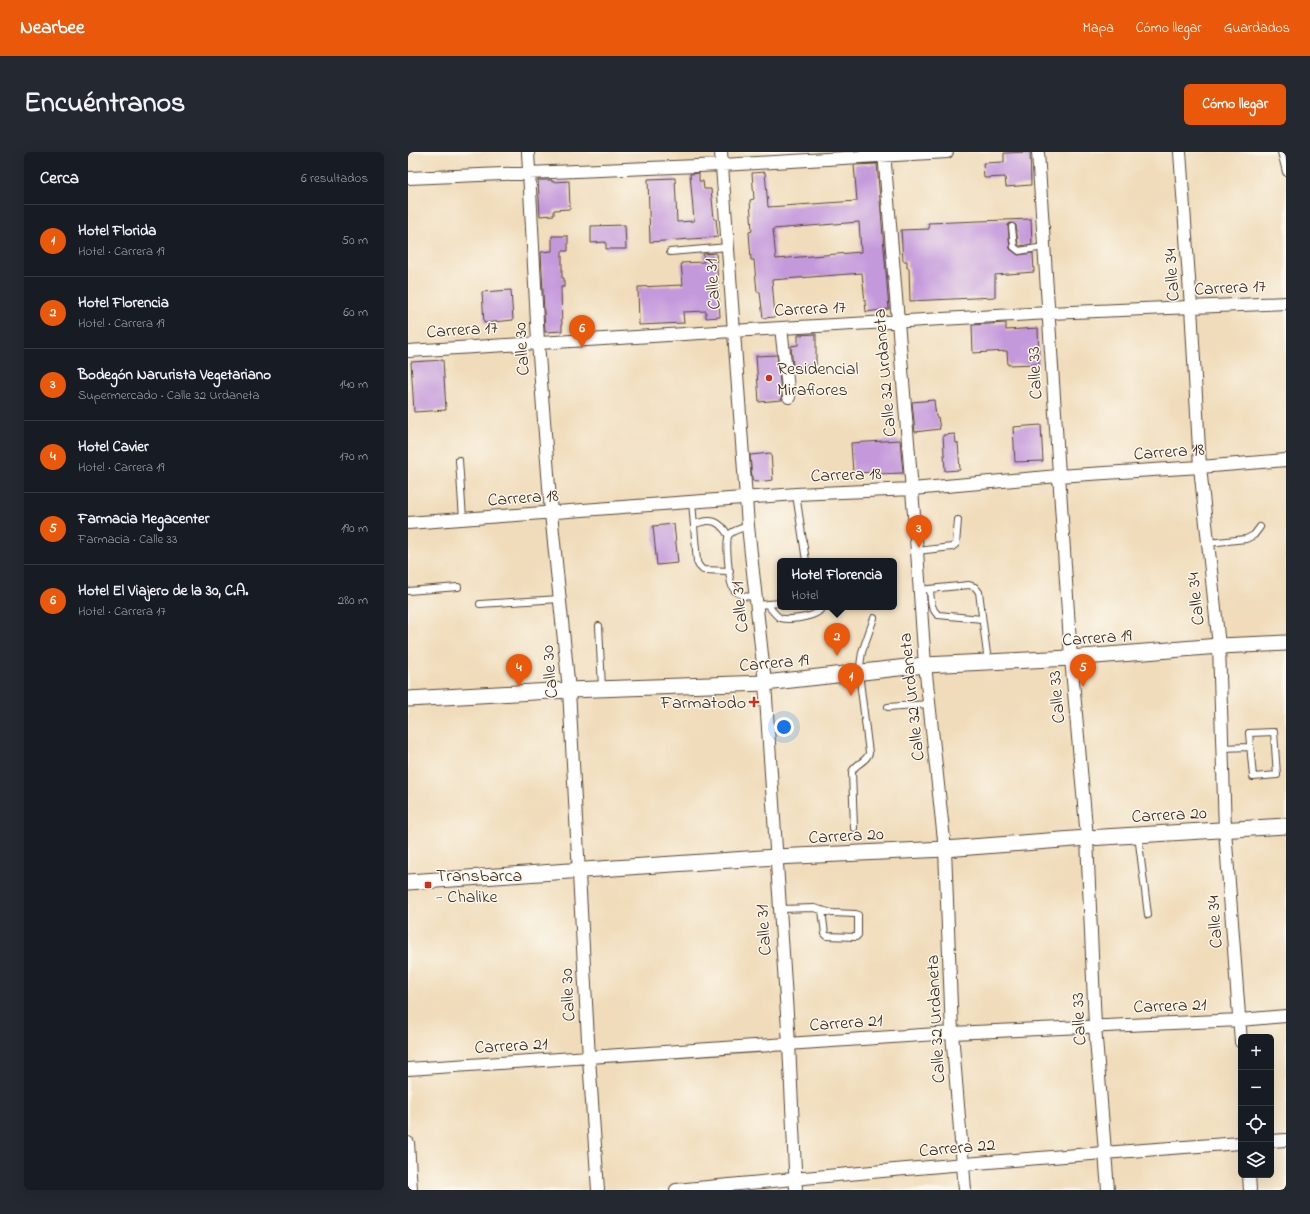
<!DOCTYPE html>
<html lang="es">
<meta charset="utf-8">
<style>
body{margin:0;font-family:"Indie Flower",sans-serif;background:#242831;color:#f1f3f6}
.controls{position:absolute;right:12px;bottom:12px;display:grid;overflow:hidden;border-radius:6px;box-shadow:0 4px 16px #0002}
.controls button{width:36px;height:36px;display:grid;place-items:center;padding:0;border:0;border-bottom:1px solid #363941;background:#171b24;color:#f1f3f6;font:20px sans-serif}
.you{position:absolute;left:376px;top:575px;width:14px;height:14px;margin:-10px;border:3px solid #fff;border-radius:50%;background:#1a73e8;box-shadow:0 0 0 6px #1a73e833}
.badge{display:grid;place-items:center;width:26px;height:26px;border-radius:50%;background:#ea580c;color:#fff;font-size:13px;font-weight:700}
.pin{position:absolute;translate:-50% -33px;filter:drop-shadow(0 1px 2px #0008)}
.pin::after{content:'';position:absolute;top:21px;width:14px;height:12px;background:inherit;clip-path:polygon(0 0,100% 0,50% 100%)}
.popup{position:absolute;left:369px;top:406px;width:120px;height:52px;box-sizing:border-box;display:grid;place-content:center;border-radius:6px;background:#171b24;filter:drop-shadow(0 1px 3px #0005);font-size:13px;white-space:nowrap;color:#9ea1a6}
.popup b{font-size:15px;color:#f1f3f6}
.popup::after{content:'';position:absolute;left:50%;top:100%;margin-left:-8px;border:8px solid transparent;border-top-color:#171b24}
.list{margin:0;padding:0;list-style:none}
h2{display:flex;justify-content:space-between;align-items:center;height:52px;margin:0;padding:0 16px;font-size:17px}
h2 small{font-size:13px;font-weight:400;color:#9ea1a6}
.list li{display:grid;grid-template-columns:26px 1fr auto;gap:12px;align-items:center;box-sizing:border-box;height:72px;padding:0 16px;border-top:1px solid #363941}
.list b{display:block;font-size:15px;white-space:nowrap}
.list p{margin:0;font-size:13px;white-space:nowrap;color:#9ea1a6}
.list em{font-size:13px;font-style:normal;color:#9ea1a6}
.icon{flex:none;width:22px;height:22px;fill:none;stroke:currentColor;stroke-width:2;stroke-linecap:round;stroke-linejoin:round}
.map{position:relative;flex:none;width:878px;height:1038px;overflow:hidden;border-radius:6px}
header{display:flex;align-items:center;gap:24px;box-sizing:border-box;height:56px;padding:0 20px;background:#ea580c;color:#fff}
header strong{font-size:19px}
nav{display:flex;gap:22px;margin-inline-start:auto;font-size:14px}
.intro{display:flex;align-items:center;justify-content:space-between;box-sizing:border-box;height:96px;padding:0 24px}
h1{margin:0;font-size:28px}
.button{padding:10px 18px;border-radius:6px;background:#ea580c;color:#fff;font-size:14px;font-weight:700}
main{display:flex;gap:24px;padding:0 24px}
aside{flex:1;background:#171b24;border-radius:6px;box-shadow:0 4px 16px #0002}
.map>svg:first-child{display:block}
</style>
<header>
<strong>Nearbee</strong>
<nav><a>Mapa</a><a>Cómo llegar</a><a>Guardados</a></nav>
</header>
<div class="intro"><h1>Encuéntranos</h1><a class="button">Cómo llegar</a></div>
<main>
<aside>
<h2>Cerca<small>6 resultados</small></h2>
<ul class="list">
<li><span class="badge">1</span><div><b>Hotel Florida</b><p>Hotel · Carrera 19</p></div><em>50 m</em></li>
<li><span class="badge">2</span><div><b>Hotel Florencia</b><p>Hotel · Carrera 19</p></div><em>60 m</em></li>
<li><span class="badge">3</span><div><b>Bodegón Narurista Vegetariano</b><p>Supermercado · Calle 32 Urdaneta</p></div><em>140 m</em></li>
<li><span class="badge">4</span><div><b>Hotel Cavier</b><p>Hotel · Carrera 19</p></div><em>170 m</em></li>
<li><span class="badge">5</span><div><b>Farmacia Megacenter</b><p>Farmacia · Calle 33</p></div><em>190 m</em></li>
<li><span class="badge">6</span><div><b>Hotel El Viajero de la 30, C.A.</b><p>Hotel · Carrera 17</p></div><em>280 m</em></li>
</ul>
</aside>
<div class="map">
<svg width="878" height="1038" viewBox="0 0 878 1038">
<rect width="100%" height="100%" fill="#fbf7ec"/>
<filter id="ink" filterUnits="userSpaceOnUse"><feTurbulence type="fractalNoise" baseFrequency=".025" numOctaves="2"/><feDisplacementMap in="SourceGraphic" scale="8" xChannelSelector="R" yChannelSelector="G"/><feConvolveMatrix kernelMatrix="1 2 1 2 8 2 1 2 1" color-interpolation-filters="sRGB"/></filter>
<filter id="wash" filterUnits="userSpaceOnUse"><feTurbulence type="fractalNoise" baseFrequency=".012" numOctaves="4" result="noise"/><feDisplacementMap in="SourceGraphic" scale="16" xChannelSelector="R" yChannelSelector="G"/><feGaussianBlur stdDeviation="0.9" result="paint"/><feColorMatrix in="noise" values="0 0 0 0 0 0 0 0 0 0 0 0 0 0 0 0 0 1.4 0 .05"/><feComposite in="paint" operator="in"/></filter>
<g filter="url(#wash)">
<rect width="100%" height="100%" fill="#f0dcba"/>
<g id="blocks">
<path fill="#c499dc" fill-rule="evenodd" d="M622,0L623,33L598,35L597,25L576,26L575,11L596,10V1Z
M469,12L481,157L458,160L454,121L364,128L367,165L355,166L352,140H349L346,108H343L341,80L344,79L342,48L346,47L344,21L357,20L360,55L449,49L446,13ZM451,70L453,100L368,107L365,77Z
M291,21V29H295L296,37H303L306,67H308L310,85L242,90L240,27L267,26L269,70L286,69L282,22Z
M130,28H144V30L161,29L162,57L146,58V63L132,64Z
M623,67L624,92L612,94L610,93L608,73L603,71L600,73V75L602,97L610,103L625,101L626,120L587,123V145L502,149L501,116H499V109H495L493,78L521,77L520,71Z
M217,73L218,97H198V90L183,91V74Z
M144,84H160V99H154V126H156V135H153L154,179L137,180L133,100L144,99Z
M308,101L312,165L298,166V159L275,160L276,171L231,173L230,135L275,133L273,111L296,110L295,102Z
M103,138L105,168L76,171L74,140Z
M598,171V178L630,176L631,212L600,213L599,199L565,201L564,173Z
M408,182V213L385,215L383,194L390,193V183Z
M369,203L374,248L351,250L348,204Z
M35,208L38,258L6,260L3,210Z
M526,248L528,265H530L532,277L507,280L504,250Z
M633,273L635,309L607,310L605,275Z
M547,282L548,291H550L552,318L537,319L535,283Z
M492,288L495,321L469,322V320L445,321L443,291Z
M363,301L365,328L349,330L345,329L344,327L342,303Z
M266,372L270,411L249,413L245,374Z"/>
</g>
</g>
<g filter="url(#ink)">
<use href="#blocks" fill-opacity="0" stroke="#564535" stroke-width="1"/>
<g fill="none" stroke-linecap="round" stroke-linejoin="round">
<g stroke="#564535" stroke-width="8">
<path id="service" d="M873,0L878,20
M604,75L606,95L611,99L636,95
M262,100L320,95
M51,308L55,367
M388,342L398,409
M284,350L289,410L291,414L295,418L322,419
M287,372C303,366 311,368 320,383
M340,374C335,376 324,378 321,383C317,388 321,427 324,434C325,437 328,440 330,441C335,445 342,445 348,444
M800,391L838,387L846,383L852,375
M509,399L544,395L548,392L550,368
M522,437C523,447 522,456 530,463L574,467
M511,438L561,433L567,435L571,440L580,510
M0,439L50,435
M72,452L152,447
M359,452C363,457 367,463 372,466C380,469 404,465 410,460C412,459 413,457 414,455
M349,453L372,451
M191,474L194,536
M480,555L521,552
M866,580L869,623L845,625L841,581Z
M814,596L841,595
M446,676L444,620C447,611 458,611 461,601L451,521L454,500L466,466
M730,683L740,763
M372,757L406,756L424,761L448,762L450,763V783L448,785L419,784L417,782L414,758"/>
</g>
<g stroke="#564535" stroke-width="14">
<path id="minor" d="M120,0L130,190L143,361L161,538L181,906L190,1038
M313,0L340,374L357,531L381,892L388,1038
M476,0L509,399L517,513L537,697L544,881L557,1038
M630,0L663,506L679,686L687,874L700,1038
M772,0L783,155L792,315L811,494L817,678L833,890
M0,26L314,13L539,0
M373,176L381,245
M0,199L373,176L641,161L878,151
M0,371L388,342L504,337L650,324L792,315L878,308
M0,917L544,881L832,868L878,864
M863,989L878,988
M0,991L3,1038
M841,1023L842,1038
M268,1038C456,1020 645,1004 833,991"/>
</g>
<g stroke="#564535" stroke-width="17">
<path id="tertiary" d="M0,547L161,538L357,531L517,513L663,506L811,494L878,491
M0,730L368,705L537,697L679,686L878,674"/>
</g>
<use href="#service" stroke="#fff" stroke-width="6"/>
<use href="#minor" stroke="#fff" stroke-width="12"/>
<use href="#tertiary" stroke="#fff" stroke-width="15"/>
</g>
</g>
<g fill="#c8321e" stroke="#fbf7ec" stroke-width="1.5">
<circle cx="361" cy="226" r="4"/>
<path d="M344 544h4v4h4v4h-4v4h-4v-4h-4v-4h4z"/>
<rect x="16" y="729" width="8" height="8" rx="2"/>
</g>
<g text-anchor="middle" stroke-width="3" stroke-linejoin="round" paint-order="stroke">
<g font-size="18" fill="#3b2a1e" stroke="#fbf7ec">
<text transform="translate(763 123) rotate(-94)" y="6">Calle 34</text>
<text transform="translate(304 132) rotate(-94)" y="6">Calle 31</text>
<text transform="translate(822 135) rotate(-3)" y="6">Carrera 17</text>
<text transform="translate(402 156) rotate(-3)" y="6">Carrera 17</text>
<text transform="translate(54 177) rotate(-4)" y="6">Carrera 17</text>
<text transform="translate(113 197) rotate(-94)" y="6">Calle 30</text>
<text transform="translate(476 221) rotate(-95)" y="6">Calle 32 Urdaneta</text>
<text transform="translate(626 221) rotate(-93)" y="6">Calle 33</text>
<text transform="translate(761 299) rotate(-4)" y="6">Carrera 18</text>
<text transform="translate(438 322) rotate(-2)" y="6">Carrera 18</text>
<text transform="translate(115 345) rotate(-4)" y="6">Carrera 18</text>
<text transform="translate(787 447) rotate(-96)" y="6">Calle 34</text>
<text transform="translate(331 455) rotate(-96)" y="6">Calle 31</text>
<text transform="translate(689 485) rotate(-4)" y="6">Carrera 19</text>
<text transform="translate(366 510) rotate(-5)" y="6">Carrera 19</text>
<text transform="translate(141 520) rotate(-95)" y="6">Calle 30</text>
<text transform="translate(503 545) rotate(-96)" y="6">Calle 32 Urdaneta</text>
<text transform="translate(648 545) rotate(-95)" y="6">Calle 33</text>
<text transform="translate(761 662) rotate(-3)" y="6">Carrera 20</text>
<text transform="translate(438 683) rotate(-3)" y="6">Carrera 20</text>
<text transform="translate(806 770) rotate(-94)" y="6">Calle 34</text>
<text transform="translate(355 778) rotate(-94)" y="6">Calle 31</text>
<text transform="translate(159 843) rotate(-93)" y="6">Calle 30</text>
<text transform="translate(762 853) rotate(-2)" y="6">Carrera 21</text>
<text transform="translate(527 867) rotate(-93)" y="6">Calle 32 Urdaneta</text>
<text transform="translate(670 867) rotate(-93)" y="6">Calle 33</text>
<text transform="translate(438 870) rotate(-4)" y="6">Carrera 21</text>
<text transform="translate(103 893) rotate(-3)" y="6">Carrera 21</text>
<text transform="translate(549 995) rotate(-5)" y="6">Carrera 22</text>
</g>
<g font-size="18" fill="#3b2a1e" stroke="#fbf7ec" text-anchor="start">
<text x="369" y="222">Residencial<tspan x="369" dy="21">Miraflores</tspan></text>
<text x="338" y="556" text-anchor="end">Farmatodo</text>
<text x="28" y="729">Transbarca<tspan x="28" dy="21">- Chalike</tspan></text>
</g>
</g>
</svg>
<div class="controls">
<button>+</button>
<button>−</button>
<button><svg class="icon" aria-label="locate" viewBox="0 0 24 24"><circle cx="12" cy="12" r="6"/><path d="M12 2v4M12 18v4M2 12h4M18 12h4"/></svg></button>
<button><svg class="icon" aria-label="layers" viewBox="0 0 24 24"><path d="M12 4l9 5-9 5-9-5zM3 14l9 5 9-5"/></svg></button>
</div>
<div class="you"></div>
<div class="pin badge" style="left:443px;top:544px">1</div>
<div class="pin badge" style="left:429px;top:504px">2</div>
<div class="popup"><b>Hotel Florencia</b>Hotel</div>
<div class="pin badge" style="left:511px;top:396px">3</div>
<div class="pin badge" style="left:111px;top:535px">4</div>
<div class="pin badge" style="left:675px;top:535px">5</div>
<div class="pin badge" style="left:174px;top:196px">6</div>
</div>
</main>
